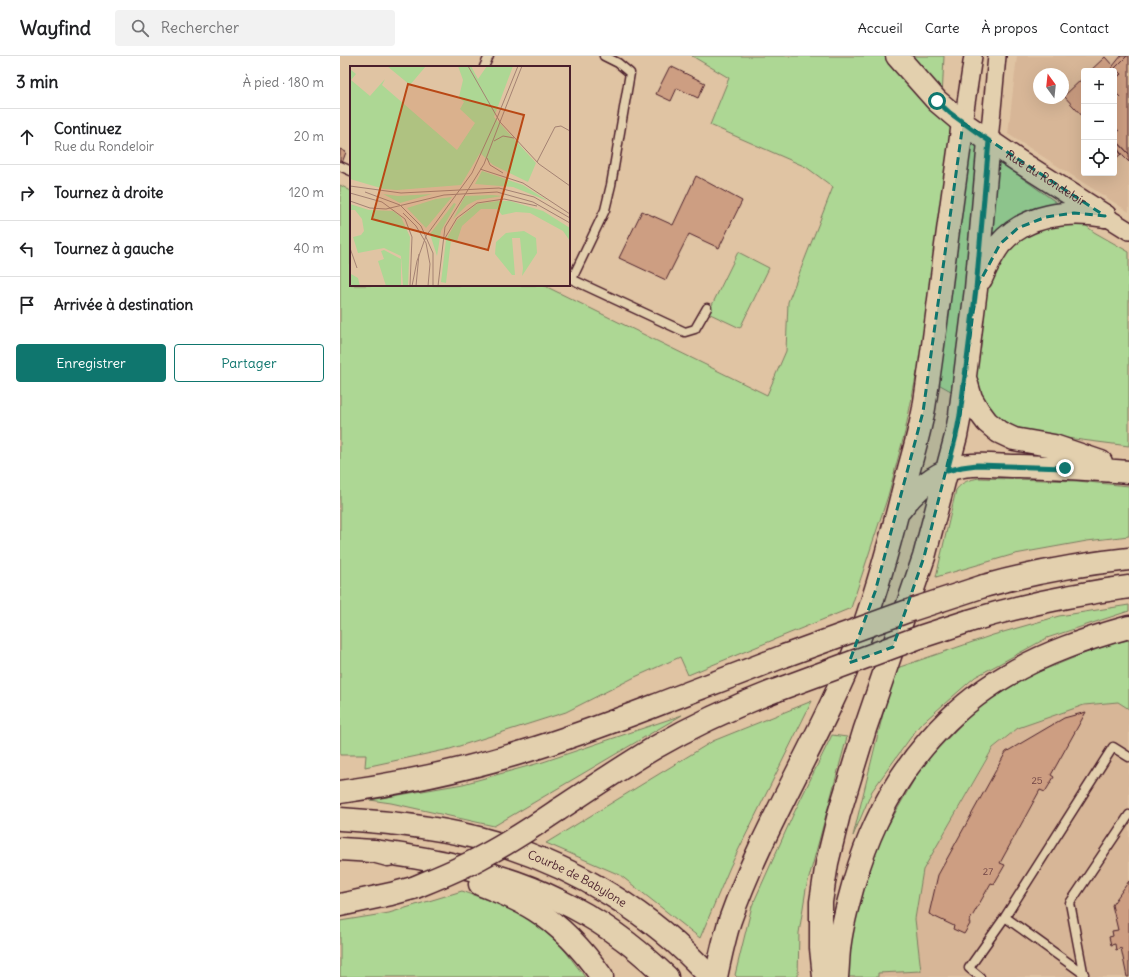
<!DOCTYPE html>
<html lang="fr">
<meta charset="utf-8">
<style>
body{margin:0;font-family:Delius,sans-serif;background:#f2f2f2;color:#202124}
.controls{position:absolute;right:12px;top:12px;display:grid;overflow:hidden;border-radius:4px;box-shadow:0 4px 16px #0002}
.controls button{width:36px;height:36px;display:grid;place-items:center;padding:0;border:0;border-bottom:1px solid #e0e0e0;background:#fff;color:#202124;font:20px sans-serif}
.compass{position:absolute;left:693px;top:12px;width:36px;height:36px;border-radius:50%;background:#fff;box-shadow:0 4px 16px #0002;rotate:345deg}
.stop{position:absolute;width:12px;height:12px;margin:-9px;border:3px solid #0f766e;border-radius:50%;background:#fff}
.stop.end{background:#0f766e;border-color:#fff;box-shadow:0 1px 4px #0008}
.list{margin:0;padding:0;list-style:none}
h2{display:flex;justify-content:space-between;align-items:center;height:52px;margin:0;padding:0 16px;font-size:17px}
h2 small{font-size:13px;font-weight:400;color:#757577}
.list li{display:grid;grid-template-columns:26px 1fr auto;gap:12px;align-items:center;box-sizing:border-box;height:56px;padding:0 16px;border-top:1px solid #e0e0e0}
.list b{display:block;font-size:15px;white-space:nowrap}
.list p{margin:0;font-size:13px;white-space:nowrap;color:#757577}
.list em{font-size:13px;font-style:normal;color:#757577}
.actions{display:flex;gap:8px;padding:12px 16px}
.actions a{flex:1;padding:9px 0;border:1px solid #0f766e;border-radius:4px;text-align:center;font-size:14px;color:#0f766e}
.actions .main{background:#0f766e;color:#fff}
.icon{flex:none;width:22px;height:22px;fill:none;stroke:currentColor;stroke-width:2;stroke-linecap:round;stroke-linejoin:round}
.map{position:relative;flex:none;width:789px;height:921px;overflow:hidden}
header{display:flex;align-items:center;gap:24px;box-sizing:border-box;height:56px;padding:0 20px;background:#fff;border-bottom:1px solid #e0e0e0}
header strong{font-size:19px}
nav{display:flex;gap:22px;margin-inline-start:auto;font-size:14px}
.search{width:280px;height:36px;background:#f2f2f2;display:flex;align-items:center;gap:10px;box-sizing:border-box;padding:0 14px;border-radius:4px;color:#757577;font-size:15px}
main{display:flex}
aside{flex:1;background:#fff}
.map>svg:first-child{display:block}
</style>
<header>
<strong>Wayfind</strong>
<div class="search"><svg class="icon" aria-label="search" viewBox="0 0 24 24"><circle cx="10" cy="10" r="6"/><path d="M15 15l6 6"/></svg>Rechercher</div>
<nav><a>Accueil</a><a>Carte</a><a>À propos</a><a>Contact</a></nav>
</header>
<main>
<aside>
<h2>3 min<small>À pied · 180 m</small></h2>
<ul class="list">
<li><svg class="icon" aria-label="ahead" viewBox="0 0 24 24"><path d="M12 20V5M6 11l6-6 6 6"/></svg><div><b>Continuez</b><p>Rue du Rondeloir</p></div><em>20 m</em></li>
<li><svg class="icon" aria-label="right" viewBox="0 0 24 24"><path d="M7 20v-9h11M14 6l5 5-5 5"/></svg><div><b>Tournez à droite</b></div><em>120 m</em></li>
<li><svg class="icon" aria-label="left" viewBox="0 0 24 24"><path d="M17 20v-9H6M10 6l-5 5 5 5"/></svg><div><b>Tournez à gauche</b></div><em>40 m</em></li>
<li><svg class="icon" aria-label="arrive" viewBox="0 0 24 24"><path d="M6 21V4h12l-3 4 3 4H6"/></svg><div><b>Arrivée à destination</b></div></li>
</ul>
<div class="actions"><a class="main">Enregistrer</a><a>Partager</a></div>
</aside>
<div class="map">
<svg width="789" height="921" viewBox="0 0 789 921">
<rect width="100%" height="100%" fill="#e0c4a3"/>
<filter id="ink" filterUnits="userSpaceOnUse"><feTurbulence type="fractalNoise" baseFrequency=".025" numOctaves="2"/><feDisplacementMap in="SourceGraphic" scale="8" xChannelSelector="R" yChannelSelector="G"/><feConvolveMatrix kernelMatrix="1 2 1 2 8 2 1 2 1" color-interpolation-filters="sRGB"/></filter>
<g filter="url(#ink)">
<path fill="#d7b697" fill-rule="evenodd" d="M677,0H789V156L668,78ZM744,15H774V117H744ZM699,18H723V42H699Z
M778,646L789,653V921H538V917L581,915L575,863L583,814L654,692L678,672L744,649Z"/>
<path fill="#add794" stroke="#7c7b60" d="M352,0H604L601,64L720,149L754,176L789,196V390L710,380L675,371L577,316L565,376L548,440L511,552L348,619L340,601L295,621L226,656L110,693L25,711L26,699H0V129L11,135V229H203L427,339L446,295L448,246L493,131L466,111L370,69L389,22Z
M398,196L429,212L400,272L368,257Z
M639,422L737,425L789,430V480L747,485L675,498L596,521L616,434C623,425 629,424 639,422Z
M789,549V555L707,582L635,621L579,670L532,735L513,780L554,613L653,579L719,560Z
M789,584V653L778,646L744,649L678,672L653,692L583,814L575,863L581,915L538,917V921H506L509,890L521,837L542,780L583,708L640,649L691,619L768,588Z
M472,645L390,811L360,882L280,819L206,787L373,685Z
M342,659L154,770L51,747L30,744L123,728L203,706Z
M492,679L507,681L466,833L459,877L458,921H397L395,919L412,850L453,759Z
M122,835L184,857L223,892L245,921H0V865L49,857Z"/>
<path fill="#cd9e82" stroke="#4a1f2b" d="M781,0H787L775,12L781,18L774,24V15H770L773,10Z
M787,0H789V98L774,82V80L779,75L774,70V47L780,41L774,35V24L781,18L775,12Z
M765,1L773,10L770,15H750Z
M330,10L365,27L358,42L337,32L331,45L316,38Z
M744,21V62L724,40Z
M774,82L789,98V106L783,100L774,88Z
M774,88L781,98L774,104Z
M0,93L6,96L2,107L0,106Z
M356,120L402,145L379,192L349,178L326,224L279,202L302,155L333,169Z
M746,656L711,719L714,721L705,736L700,734L660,807L665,809L654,828L651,827L629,866L630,868L624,878L613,873L614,870L589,858L598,819L666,696L724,662Z
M789,825V921H787L781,892L776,894L775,888L771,889L769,881L773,880L772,875L778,874L772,849Z"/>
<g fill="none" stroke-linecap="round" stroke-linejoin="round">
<g stroke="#4a1f2b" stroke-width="11">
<path id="lane" d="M144,11L149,0
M0,110L11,115
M229,222L345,276L355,273L367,252
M232,223L265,154L271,129L290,17L278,7L264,0
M744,918L665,861L773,691L789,701
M640,921L629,912L665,861
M744,921L730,847L789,759"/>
</g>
<g stroke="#4a1f2b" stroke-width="20">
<path id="street" d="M623,67L633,0
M649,85L657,0
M765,160L789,175"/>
</g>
<g stroke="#4a1f2b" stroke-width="25">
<g id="secondary">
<path id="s1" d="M557,0L597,45L623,67L677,104L765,160"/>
</g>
</g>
<g stroke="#4a1f2b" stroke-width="25">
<path id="primary" d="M641,223C646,211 652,199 660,188C686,158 728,154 765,160
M626,325L631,342L638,354L647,366L659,376L674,383L714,390L761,406
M560,454C572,438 587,424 606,415C628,405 656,410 679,410C716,411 752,413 789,416
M376,921C380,902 384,883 390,864C424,768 481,682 518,586C537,536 551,483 564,431C571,405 579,379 584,352C590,314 595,275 600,236C607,180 615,123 623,67
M484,921L481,892V846L487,807L499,758L525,673L584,501L616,380L620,359L636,233L649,85
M497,921C498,912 498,903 499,894C501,871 508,848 514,826C520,806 527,786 536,767C563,707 609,653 666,620C704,597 746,583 789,571"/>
</g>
<g stroke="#4a1f2b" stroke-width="25">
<g id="highway">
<path d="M644,530C692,517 740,508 789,503"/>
<path d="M629,565C682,549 735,538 789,531"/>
<path d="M0,736C63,727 125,714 186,695C230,682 272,666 314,650C358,633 401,617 444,600"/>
<path d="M218,754C250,733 282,711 316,691C354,669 395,650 437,634"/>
<path id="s2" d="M0,763C50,766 106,772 153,786C236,811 312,857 370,921"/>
<path d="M0,793L33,795L48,799"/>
<path d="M33,795C95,803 162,816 218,844C259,863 295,890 327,921"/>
<path d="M140,828C159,836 178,843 195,854C222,871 244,895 262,921"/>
<path d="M0,849L51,838L73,832"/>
</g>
</g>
<use href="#lane" stroke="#e3d0ae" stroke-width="8"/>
<use href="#street" stroke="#e3d0ae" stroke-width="17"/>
<use href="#secondary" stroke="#e3d0ae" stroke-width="22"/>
<use href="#primary" stroke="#e3d0ae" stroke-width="22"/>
<use href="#highway" stroke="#e3d0ae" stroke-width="22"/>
<g stroke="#4a1f2b" stroke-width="25" stroke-linecap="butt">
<path id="highway-bridge" d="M444,600L568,555L644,530
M437,634L580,581L629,565
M73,832C95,823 118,814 140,802C167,788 193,771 218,754"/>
</g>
<use href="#highway-bridge" stroke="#e3d0ae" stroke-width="22"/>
</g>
</g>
<g fill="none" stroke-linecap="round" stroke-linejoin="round" filter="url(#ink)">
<path stroke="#0f766e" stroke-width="5" d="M597,45L610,57L649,85L636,233L620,359L616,380L607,415L622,411L637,409L725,412"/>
</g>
<path fill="#0f766e" fill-opacity="0.2" stroke="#0f766e" stroke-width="3" stroke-dasharray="8 5" stroke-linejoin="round" d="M623,67L765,160L734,157L706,161L678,172L660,188L636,233L620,359L584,501L553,591L509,607L535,536L583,356Z"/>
<g text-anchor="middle" stroke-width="3.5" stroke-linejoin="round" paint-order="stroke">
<g font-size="10" fill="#6b3f41">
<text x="697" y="728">25</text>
<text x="648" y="819">27</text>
</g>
<g font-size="12" fill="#4a1f2b" stroke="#e3d0ae">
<text dy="4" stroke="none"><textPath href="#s1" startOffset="194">Rue du Rondeloir</textPath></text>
<text dy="4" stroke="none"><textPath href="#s2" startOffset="247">Courbe de Babylone</textPath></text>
</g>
</g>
<g transform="translate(10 10)">
<rect width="220" height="220" fill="#e0c4a3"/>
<path d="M37,0H76L60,19ZM108,0H121L128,13L137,0H163L144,51L186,97L178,116L143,99L130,87L111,119L47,124L34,123L0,113V3L6,8L1,14L20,30L35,13L32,19L107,84L125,57L110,43L114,36L109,31L113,14ZM132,105L173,119L198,135L163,121L125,118ZM33,128L48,130L82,128L50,137ZM142,129L153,130L127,134L117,139L103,153L115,130ZM102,131L76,162L57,142L86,133ZM148,135H160L193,145L220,162V175L213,165L180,147L166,146L152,149L147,143H131L112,160L107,175L101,174L96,217L91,216L96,174L107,154L127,138ZM104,137L106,138L91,165L87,190L80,168ZM0,138L19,144L43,145L51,151L60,171L58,220H53L51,190L34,182L8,187L3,171L11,169L14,165L12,153L5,144H0ZM174,165L186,172L187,187L172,210L173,202L170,172H162L165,209H162L145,188L146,176L156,167ZM34,184L51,193V220H36L28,195L34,193L31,185ZM1,208L8,212L10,220H0Z" fill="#add794"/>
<path fill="none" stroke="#a48273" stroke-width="1" d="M118,0L150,56L189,98L220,120M147,52L168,0M150,56L172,0M144,75L153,70L164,72M137,92L140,99L153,107M187,96L205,61L211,60L220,65M130,103L173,117L220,148M0,120L51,127L149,122L184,131L220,152M15,126L50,139L71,160L83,187V220M0,127L32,136L55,153L62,171L60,220M0,135L20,142L36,143L94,129L147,126L183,136L220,157M53,147L66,160L76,177L80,198L78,220M95,172L107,152L127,137L154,133L187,140M0,182L7,202M62,220L67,195L76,170L122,107L147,52M66,220L69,188M88,220L95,161L134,98L150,56"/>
<path fill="#b94815" fill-opacity="0.15" stroke="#b94815" stroke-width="2" d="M58,18L174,49L138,184L22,153Z"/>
<rect width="220" height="220" fill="none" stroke="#4a1f2b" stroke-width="2"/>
</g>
</svg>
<div class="controls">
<button>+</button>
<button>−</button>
<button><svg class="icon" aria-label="locate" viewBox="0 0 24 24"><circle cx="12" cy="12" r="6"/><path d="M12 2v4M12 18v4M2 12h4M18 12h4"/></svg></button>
</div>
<svg class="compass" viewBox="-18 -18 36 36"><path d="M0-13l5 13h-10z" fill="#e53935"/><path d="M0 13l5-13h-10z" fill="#757577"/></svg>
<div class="stop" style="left:597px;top:45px"></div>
<div class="stop end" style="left:725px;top:412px"></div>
</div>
</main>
